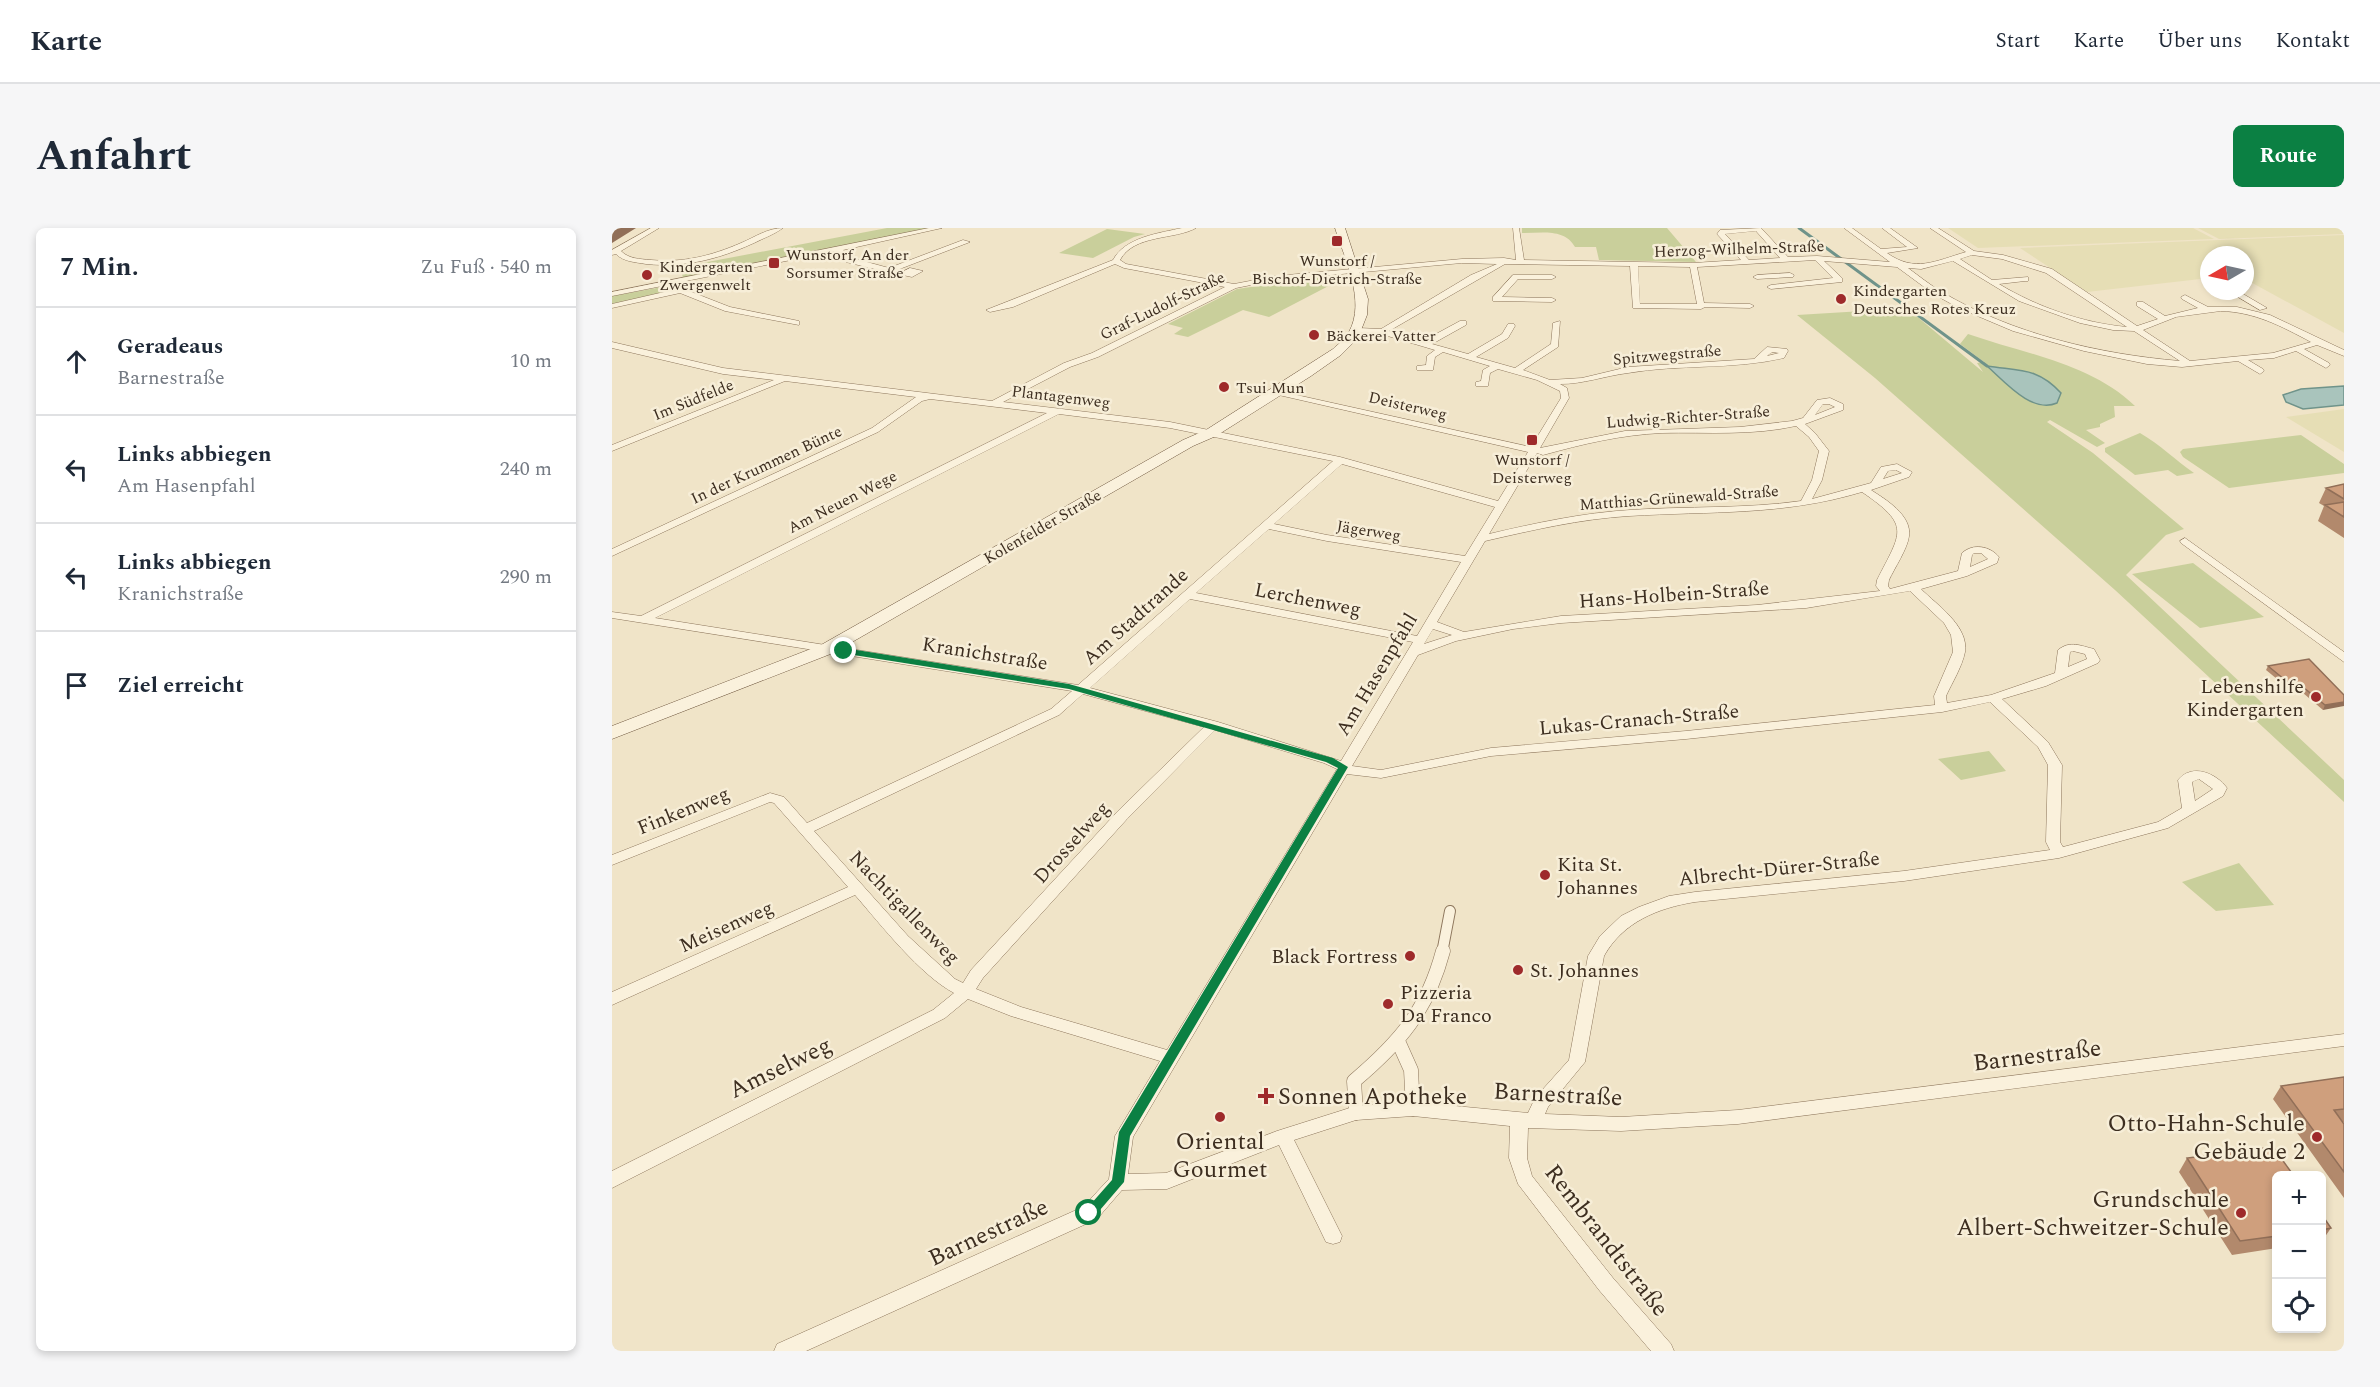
<!DOCTYPE html>
<html lang="de">
<meta charset="utf-8">
<style>
body{margin:0;font-family:Spectral,serif;background:#f6f6f7;color:#1f2937}
.controls{position:absolute;right:18px;bottom:18px;display:grid;overflow:hidden;border-radius:9px;box-shadow:0 3px 9px #0003}
.controls button{width:54px;height:54px;display:grid;place-items:center;padding:0;border:0;border-bottom:2px solid #e0e1e3;background:#fff;color:#1f2937;font:30px sans-serif}
.compass{position:absolute;left:1588px;top:18px;width:54px;height:54px;border-radius:50%;background:#fff;box-shadow:0 3px 9px #0003;rotate:261deg}
.stop{position:absolute;width:18px;height:18px;margin:-14px;border:4px solid #0b8043;border-radius:50%;background:#fff}
.stop.end{background:#0b8043;border-color:#fff;box-shadow:0 2px 6px #0008}
.list{margin:0;padding:0;list-style:none}
h2{display:flex;justify-content:space-between;align-items:center;height:78px;margin:0;padding:0 24px;font-size:26px}
h2 small{font-size:20px;font-weight:400;color:#747a83}
.list li{display:grid;grid-template-columns:39px 1fr auto;gap:18px;align-items:center;box-sizing:border-box;height:108px;padding:0 24px;border-top:2px solid #e0e1e3}
.list b{display:block;font-size:22px;white-space:nowrap}
.list p{margin:0;font-size:20px;white-space:nowrap;color:#747a83}
.list em{font-size:20px;font-style:normal;color:#747a83}
.icon{flex:none;width:33px;height:33px;fill:none;stroke:currentColor;stroke-width:2;stroke-linecap:round;stroke-linejoin:round}
.map{position:relative;flex:none;width:1732px;height:1123px;overflow:hidden;border-radius:9px}
header{display:flex;align-items:center;gap:36px;box-sizing:border-box;height:84px;padding:0 30px;background:#fff;border-bottom:2px solid #e0e1e3}
header strong{font-size:28px}
nav{display:flex;gap:33px;margin-inline-start:auto;font-size:21px}
.intro{display:flex;align-items:center;justify-content:space-between;box-sizing:border-box;height:144px;padding:0 36px}
h1{margin:0;font-size:42px}
.button{padding:15px 27px;border-radius:9px;background:#0b8043;color:#fff;font-size:21px;font-weight:700}
main{display:flex;gap:36px;padding:0 36px}
aside{flex:1;background:#fff;border-radius:9px;box-shadow:0 3px 9px #0003}
.map>svg:first-child{display:block}
</style>
<header>
<strong>Karte</strong>
<nav><a>Start</a><a>Karte</a><a>Über uns</a><a>Kontakt</a></nav>
</header>
<div class="intro"><h1>Anfahrt</h1><a class="button">Route</a></div>
<main>
<aside>
<h2>7 Min.<small>Zu Fuß · 540 m</small></h2>
<ul class="list">
<li><svg class="icon" aria-label="ahead" viewBox="0 0 24 24"><path d="M12 20V5M6 11l6-6 6 6"/></svg><div><b>Geradeaus</b><p>Barnestraße</p></div><em>10 m</em></li>
<li><svg class="icon" aria-label="left" viewBox="0 0 24 24"><path d="M17 20v-9H6M10 6l-5 5 5 5"/></svg><div><b>Links abbiegen</b><p>Am Hasenpfahl</p></div><em>240 m</em></li>
<li><svg class="icon" aria-label="left" viewBox="0 0 24 24"><path d="M17 20v-9H6M10 6l-5 5 5 5"/></svg><div><b>Links abbiegen</b><p>Kranichstraße</p></div><em>290 m</em></li>
<li><svg class="icon" aria-label="arrive" viewBox="0 0 24 24"><path d="M6 21V4h12l-3 4 3 4H6"/></svg><div><b>Ziel erreicht</b></div></li>
</ul>
</aside>
<div class="map">
<svg width="1732" height="1123" viewBox="0 0 1732 1123">
<rect width="100%" height="100%" fill="#f0e4c8"/>
<path fill="#e6deb5" d="M1336,0H1581L1602,11L1366,20Z
M1586,0H1732V6L1607,11Z
M1732,7V105L1633,51V27H1597V50L1475,64L1408,20Z
M1732,181V224L1674,189Z"/>
<path fill="#c9cf9b" d="M275,0H321L71,51L69,39Z
M910,0H1055L1084,34L987,32L984,19H963C953,0 929,5 910,5Z
M495,1L533,6L522,9L481,30L447,25Z
M721,47L730,51L657,89L631,82L576,109L562,106L571,100L556,96L625,61Z
M50,59L61,64L0,76V68Z
M1284,81L1302,86L1371,144L1365,135L1372,134L1348,116L1356,106C1413,126 1478,135 1523,178H1502L1503,189L1488,196V199L1474,202L1493,215L1485,219L1438,192L1435,194L1481,225L1572,301L1554,307L1514,347L1732,552V574L1503,362L1263,150L1185,87Z
M1528,205C1549,217 1563,232 1582,245L1565,248L1556,242L1523,247L1493,224V220Z
M1689,207L1732,236V245L1617,260L1571,229L1568,224L1571,221Z
M1581,335L1652,389L1588,400L1520,346Z
M1377,523L1394,543L1349,552L1326,531Z
M1627,635L1662,677L1604,683L1570,654Z"/>
<path fill="#a9c4bc" stroke="#6f938a" stroke-width="1.5" d="M1375,138C1407,143 1425,139 1449,165L1445,175C1420,186 1393,154 1375,138Z
M1732,158V177L1691,181L1674,174L1671,167L1689,161Z"/>
<g fill="none" stroke-linecap="round" stroke-linejoin="round">
<path stroke="#6f938a" stroke-width="3" d="M1187,0L1375,138"/>
<g stroke="#8d765c" stroke-width="12">
<path id="pedestrian-far1" d="M830,725L838,683"/>
</g>
<g stroke="#8d765c" stroke-width="15">
<path id="pedestrian" d="M786,813L799,842L801,881
M744,885L742,853C788,814 815,783 831,723"/>
</g>
<g stroke="#8d765c" stroke-width="1">
<path id="minor" d="M39,0H47L9,23C17,31 28,31 39,32C71,35 99,28 129,15C143,9 156,0 171,0C163,6 152,10 142,15C107,31 73,40 34,36C23,34 12,34 4,26L0,27V22Z
M317,0H330L231,22L240,30L277,40L351,12L358,14L285,42L287,44L283,46L234,34L224,23L59,56L118,79L187,93V97L113,83L68,65L0,80V76L61,62L50,58L0,68V64Z
M570,0H584C563,12 522,6 508,32L514,36L622,56L664,48L850,31L892,30L904,32L901,0H907L912,32L1081,35L1129,32L1105,6L1108,2L1149,0L1176,29L1205,28L1278,34L1232,0H1240L1269,21L1295,19L1270,0H1278L1306,20L1275,25C1303,45 1323,33 1354,24L1318,0H1326L1362,23L1391,27L1440,41L1525,98L1546,91L1525,78V74H1531L1553,88L1586,80L1570,71L1569,69L1573,67L1596,79H1625L1658,87L1732,122V128L1705,117L1692,121L1717,135L1718,137L1714,140L1684,123L1662,130L1636,132L1651,141L1652,143L1648,146L1626,133L1570,139L1535,136L1472,123L1401,103L1349,81L1323,67L1285,39L1212,33L1230,50V54L1159,61L1155,59L1159,57L1221,50L1203,32L1085,39L1092,75L1138,76L1142,78L1138,80L1093,79L1089,81L1021,80L1018,38L893,36L777,103L811,113L848,93H854V97L820,116L856,126L890,106L896,96H902L903,98L896,110L864,129L903,140L939,116L941,95L948,93L946,119L911,142L938,152L970,150L1016,139L1142,131L1155,119L1175,121L1176,123L1172,130C1121,142 1067,136 1016,145C992,148 972,156 948,156L955,160L957,170L928,220L1013,203L1128,199L1180,193L1191,190L1205,172L1218,170L1231,176V182L1193,196L1203,205L1217,223L1210,252L1200,271L1259,255L1269,239L1285,236L1300,244L1297,249L1259,262C1273,271 1300,287 1297,308C1296,320 1282,341 1277,352L1276,358L1278,361L1346,343L1350,325C1361,315 1378,318 1387,329L1385,335L1355,348L1309,361C1325,377 1357,398 1353,424C1350,439 1340,455 1334,468L1335,475L1379,467L1443,445L1446,422C1458,412 1469,418 1482,421L1488,432L1486,435L1434,458L1390,471L1436,514L1450,537L1448,614L1451,619L1546,594L1570,580L1566,552C1580,535 1604,545 1615,560L1611,568L1556,600L1447,630L1292,653L1083,674C1046,680 1011,694 992,728L973,834L936,879L933,886L1009,889L1126,882L1732,806V818L1126,896L1009,903L916,900L915,930L920,948L1001,1050L1059,1116L1062,1123H1039L987,1062L906,956L897,930L898,898L801,888L744,892L682,912L730,1008L728,1014L721,1016L714,1014L667,917L555,961L510,962L485,991L194,1123H162L165,1116L471,979L497,951L503,908L548,833L399,788L356,771L333,790L0,960V943L321,782L342,765C308,747 269,697 243,667L0,777V764L236,659L162,575L158,574L0,637V627L158,565L172,569L195,595L439,481L460,463L0,390V384L29,388L435,185L318,171L310,173L266,204L0,328V321L260,200L304,169L173,153L0,223V217L162,152L111,146L0,120V114L111,140L380,173L452,135L480,125L613,59L512,40L503,36L401,79L378,84L374,82L501,32C513,9 548,5 570,0ZM1144,3L1168,30L1137,32L1113,6ZM1360,27L1390,31L1434,45L1515,99C1471,95 1425,79 1387,56L1413,53H1416V49L1380,52L1348,31ZM1341,33L1407,73L1468,95L1501,102L1522,103L1568,133C1487,126 1400,106 1330,64C1318,57 1307,48 1296,40L1309,41ZM850,35L885,36L859,47L769,101L746,100L742,102L746,104L769,106L823,122L815,128L814,137L805,138V142H821L823,129L831,124L878,138L871,142L869,153L864,154V158H876L878,145L886,141L925,152L948,163L949,170L919,219L662,162L658,165L916,224L886,273L728,229L558,194L391,174L458,139L486,129L624,60L664,52ZM1026,38L1078,39L1085,76H1028ZM1609,83C1643,84 1669,98 1699,114L1661,125L1578,133L1531,102L1564,89ZM1160,124L1167,125L1155,128ZM1211,176H1217L1223,179L1203,187ZM447,186L558,200L721,233L466,457L43,390ZM1184,198L1197,209L1207,223L1200,252L1189,273C1132,281 1076,278 1018,282C970,285 924,295 877,306L925,225L931,227C971,216 1008,207 1050,205C1094,204 1140,208 1184,198ZM730,236L883,279L853,328L715,307L662,296ZM1284,242L1290,245L1271,251L1276,243ZM1250,264C1300,298 1289,304 1265,352L1264,358L1268,363L1145,377L949,388L852,404L825,394L873,313C921,302 968,291 1017,288C1099,283 1170,288 1250,264ZM657,301L715,313L849,334L805,408L584,365ZM1362,325H1369L1376,331L1358,339L1360,327ZM1298,363L1332,395L1339,407L1341,424L1322,468L1323,477L1074,503L879,520L769,542L740,538L806,427L844,413L901,401L949,395L1194,380ZM578,371L801,414L729,533L606,494L478,460ZM821,401L840,407L812,416ZM1461,423L1473,426L1475,431L1456,439L1458,424ZM471,466L592,499L505,584L359,742L351,755L343,751L296,708L202,603L447,487ZM1378,474L1426,519L1436,537L1434,614L1438,622L1292,643L1083,664L1057,668L1027,679L1009,688L988,708L976,728L957,832L923,870L916,885L801,874L744,878L665,903L554,945L516,946L521,909L735,546L769,550L879,528L1074,511L1330,484ZM603,502L712,535L725,541L555,822L409,779L364,761L371,750L515,591ZM1587,551L1601,561L1583,573L1580,554Z
M298,40L311,43L300,49L286,46Z
M1178,45L1182,47L1181,49L1145,51L1141,49L1145,47Z
M901,47H940L944,49L940,51H906L890,69L940,70L944,72L940,74L881,73V69Z
M1616,63H1626L1655,80L1648,82Z
M1573,310L1732,424V434L1569,315L1568,313Z"/>
</g>
<g stroke="#6f573f" stroke-width="1">
<path id="secondary" d="M723,0H733L756,71L755,87L746,110L729,127L699,148L604,208L581,218L221,425L0,511V498L209,417L571,212L594,202L721,121C726,116 734,111 737,104C754,73 733,32 723,0Z"/>
</g>
<use href="#pedestrian-far1" stroke="#faf1dc" stroke-width="10"/>
<use href="#pedestrian" stroke="#faf1dc" stroke-width="14"/>
<use href="#minor" fill="#faf1dc" fill-rule="evenodd"/>
<use href="#secondary" fill="#faf1dc" fill-rule="evenodd"/>
</g>
<path fill="#b2896c" d="M1732,256V310L1706,293L1712,278L1707,275L1714,260Z
M1656,438L1732,467L1711,482L1684,459L1676,460L1654,442Z
M1732,849V894H1731L1732,896V970L1661,871L1669,858Z
M1575,930L1665,948V1020L1620,1027L1567,944Z
M1710,987L1719,1000L1710,1013Z"/>
<path fill="#916f58" d="M0,0H24L0,15Z
M1686,455L1684,459L1676,460L1678,456Z
M1732,474V478L1711,482L1713,477Z"/>
<path fill="#cf9f7d" stroke="#916f58" stroke-width="1.5" d="M1732,256V271L1714,260Z
M1732,274V289L1713,277Z
M1697,431L1732,467V474L1713,477L1686,455L1678,456L1656,438Z
M1732,849V881L1722,882L1732,896V944L1669,858Z
M1661,919L1682,948H1665V1008L1628,1013L1575,930Z
M1710,987L1719,1000L1710,1002Z"/>
<path fill="#0b8043" d="M232,420L457,456L721,530L736,539L518,908L512,954L482,989H473L471,985L500,952L507,904L726,540L714,534L457,461L229,425Z"/>
<g fill="#9e2a2b" stroke="#f7eed8" stroke-width="2">
<rect x="719" y="7" width="12" height="12" rx="3"/>
<rect x="156" y="29" width="12" height="12" rx="3"/>
<circle cx="35" cy="47" r="6"/>
<circle cx="1229" cy="71" r="6"/>
<circle cx="702" cy="107" r="6"/>
<circle cx="612" cy="159" r="6"/>
<rect x="914" y="206" width="12" height="12" rx="3"/>
<circle cx="1704" cy="469" r="6"/>
<circle cx="933" cy="647" r="6"/>
<circle cx="798" cy="728" r="6"/>
<circle cx="906" cy="742" r="6"/>
<circle cx="776" cy="776" r="6"/>
<path d="M651 859h6v6h6v6h-6v6h-6v-6h-6v-6h6z"/>
<circle cx="608" cy="889" r="6"/>
<circle cx="1705" cy="909" r="6"/>
<circle cx="1629" cy="985" r="6"/>
</g>
<g text-anchor="middle" stroke-width="5" stroke-linejoin="round" paint-order="stroke">
<g font-size="16" fill="#3d2e20" stroke="#f7eed8">
<text transform="translate(1127 20) rotate(-2)" y="6">Herzog-Wilhelm-Straße</text>
<text transform="translate(550 77) rotate(-26)" y="6">Graf-Ludolf-Straße</text>
<text transform="translate(1055 126) rotate(-5)" y="6">Spitzwegstraße</text>
<text transform="translate(449 168) rotate(7)" y="6">Plantagenweg</text>
<text transform="translate(81 171) rotate(-22)" y="6">Im Südfelde</text>
<text transform="translate(796 177) rotate(13)" y="6">Deisterweg</text>
<text transform="translate(1076 188) rotate(-4)" y="6">Ludwig-Richter-Straße</text>
<text transform="translate(154 236) rotate(-25)" y="6">In der Krummen Bünte</text>
<text transform="translate(1067 269) rotate(-4)" y="6">Matthias-Grünewald-Straße</text>
<text transform="translate(230 273) rotate(-27)" y="6">Am Neuen Wege</text>
<text transform="translate(430 298) rotate(-30)" y="6">Kolenfelder Straße</text>
<text transform="translate(757 302) rotate(9)" y="6">Jägerweg</text>
</g>
<g font-size="16" fill="#3d2e20" stroke="#f7eed8" text-anchor="start">
<text x="174" y="32">Wunstorf, An der<tspan x="174" dy="18">Sorsumer Straße</tspan></text>
<text x="725" y="38" text-anchor="middle">Wunstorf /<tspan x="725" dy="18">Bischof-Dietrich-Straße</tspan></text>
<text x="47" y="44">Kindergarten<tspan x="47" dy="18">Zwergenwelt</tspan></text>
<text x="1241" y="68">Kindergarten<tspan x="1241" dy="18">Deutsches Rotes Kreuz</tspan></text>
<text x="714" y="113">Bäckerei Vatter</text>
<text x="624" y="165">Tsui Mun</text>
<text x="920" y="237" text-anchor="middle">Wunstorf /<tspan x="920" dy="18">Deisterweg</tspan></text>
</g>
<g font-size="20" fill="#3d2e20" stroke="#f7eed8">
<text transform="translate(1062 366) rotate(-4)" y="7">Hans-Holbein-Straße</text>
<text transform="translate(696 371) rotate(11)" y="7">Lerchenweg</text>
<text transform="translate(523 388) rotate(-42)" y="7">Am Stadtrande</text>
<text transform="translate(373 425) rotate(9)" y="7">Kranichstraße</text>
<text transform="translate(764 446) rotate(-59)" y="7">Am Hasenpfahl</text>
<text transform="translate(1027 491) rotate(-5)" y="7">Lukas-Cranach-Straße</text>
<text transform="translate(71 582) rotate(-22)" y="7">Finkenweg</text>
<text transform="translate(459 614) rotate(-48)" y="7">Drosselweg</text>
<text transform="translate(1167 640) rotate(-6)" y="7">Albrecht-Dürer-Straße</text>
<text transform="translate(293 679) rotate(46)" y="7">Nachtigallenweg</text>
<text transform="translate(114 698) rotate(-24)" y="7">Meisenweg</text>
</g>
<g font-size="20" fill="#3d2e20" stroke="#f7eed8" text-anchor="start">
<text x="1692" y="465" text-anchor="end">Lebenshilfe<tspan x="1692" dy="23">Kindergarten</tspan></text>
<text x="945" y="643">Kita St.<tspan x="945" dy="23">Johannes</tspan></text>
<text x="786" y="735" text-anchor="end">Black Fortress</text>
<text x="918" y="749">St. Johannes</text>
<text x="788" y="771">Pizzeria<tspan x="788" dy="23">Da Franco</tspan></text>
</g>
<g font-size="24" fill="#3d2e20" stroke="#f7eed8">
<text transform="translate(1425 827) rotate(-7)" y="8">Barnestraße</text>
<text transform="translate(168 839) rotate(-26)" y="8">Amselweg</text>
<text transform="translate(946 866) rotate(3)" y="8">Barnestraße</text>
<text transform="translate(376 1004) rotate(-25)" y="8">Barnestraße</text>
<text transform="translate(995 1012) rotate(52)" y="8">Rembrandtstraße</text>
</g>
<g font-size="24" fill="#3d2e20" stroke="#f7eed8" text-anchor="end">
<text x="666" y="876" text-anchor="start">Sonnen Apotheke</text>
<text x="1693" y="903">Otto-Hahn-Schule<tspan x="1693" dy="28">Gebäude 2</tspan></text>
<text x="608" y="921" text-anchor="middle">Oriental<tspan x="608" dy="28">Gourmet</tspan></text>
<text x="1617" y="979">Grundschule<tspan x="1617" dy="28">Albert-Schweitzer-Schule</tspan></text>
</g>
</g>
</svg>
<div class="controls">
<button>+</button>
<button>−</button>
<button><svg class="icon" aria-label="locate" viewBox="0 0 24 24"><circle cx="12" cy="12" r="6"/><path d="M12 2v4M12 18v4M2 12h4M18 12h4"/></svg></button>
</div>
<svg class="compass" viewBox="-18 -18 36 36"><path d="M0-13l5 13h-10z" fill="#e53935"/><path d="M0 13l5-13h-10z" fill="#747a83"/></svg>
<div class="stop" style="left:477px;top:985px"></div>
<div class="stop end" style="left:232px;top:423px"></div>
</div>
</main>
